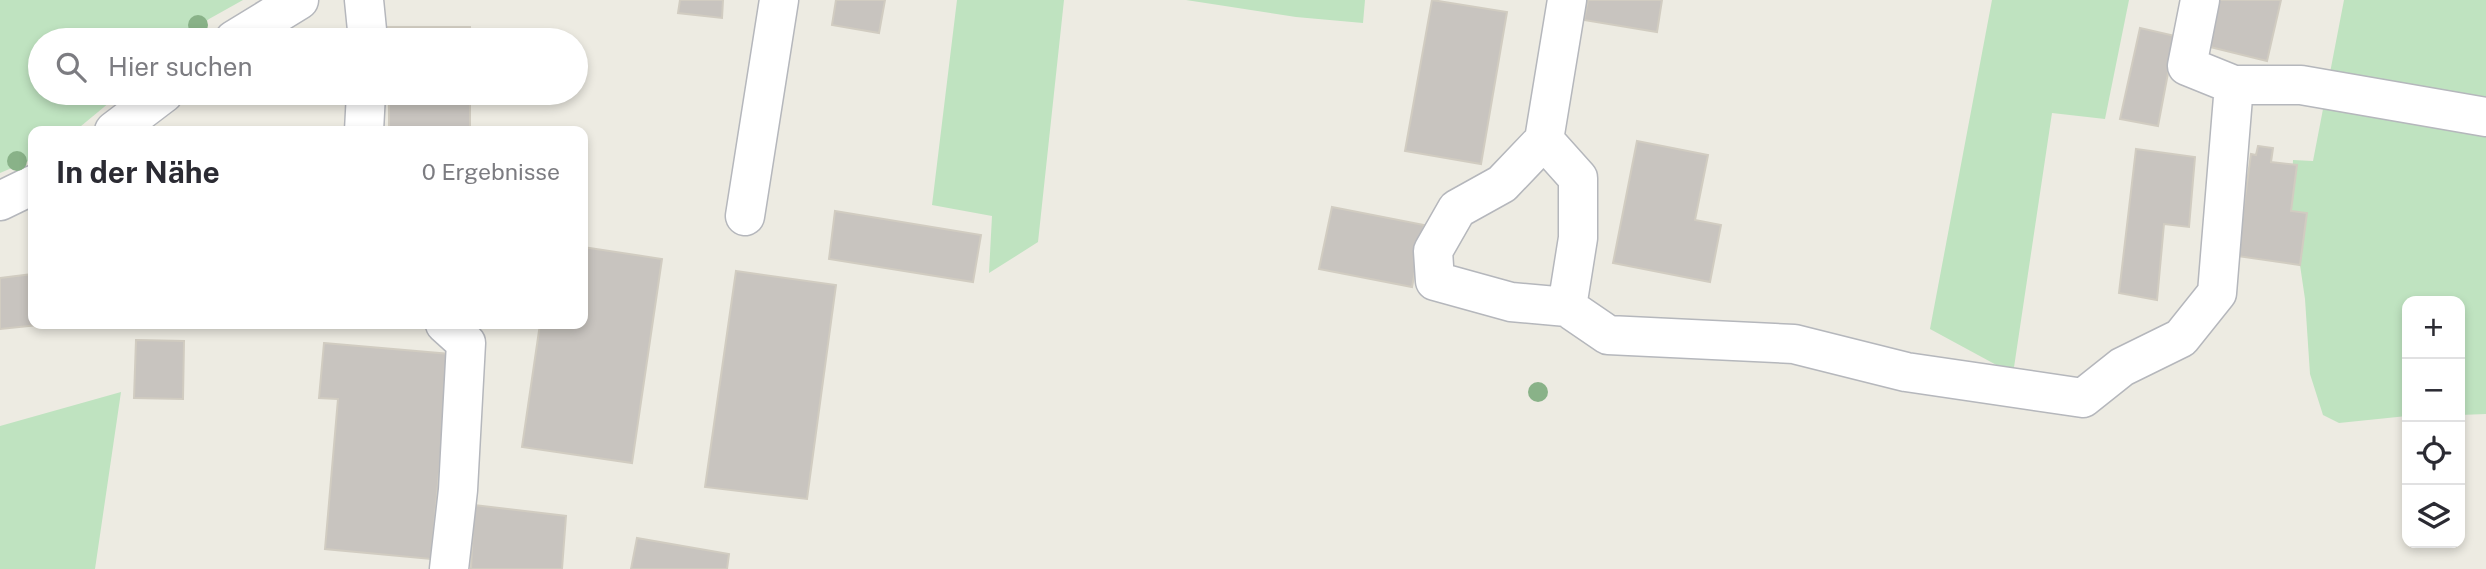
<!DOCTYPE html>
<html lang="de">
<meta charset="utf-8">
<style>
body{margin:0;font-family:"Public Sans",sans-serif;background:#f7f7f7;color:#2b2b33}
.controls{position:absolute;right:21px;bottom:21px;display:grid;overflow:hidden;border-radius:14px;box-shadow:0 4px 10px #0003}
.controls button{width:63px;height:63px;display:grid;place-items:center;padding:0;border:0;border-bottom:2px solid #e1e1e2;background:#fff;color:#2b2b33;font:35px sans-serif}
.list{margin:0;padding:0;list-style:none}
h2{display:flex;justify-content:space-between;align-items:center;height:91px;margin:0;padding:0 28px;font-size:30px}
h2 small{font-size:23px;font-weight:400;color:#7c7c81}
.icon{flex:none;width:38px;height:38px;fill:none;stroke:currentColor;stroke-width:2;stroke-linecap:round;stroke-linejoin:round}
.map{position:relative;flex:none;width:2486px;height:569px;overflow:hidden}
.search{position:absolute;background:#fff;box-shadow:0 4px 10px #0003;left:28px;top:28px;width:560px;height:77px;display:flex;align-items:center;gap:18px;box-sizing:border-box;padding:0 24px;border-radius:38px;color:#7c7c81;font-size:26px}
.panel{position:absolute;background:#fff;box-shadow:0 4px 10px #0003;left:28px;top:126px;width:560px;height:203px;border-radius:14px}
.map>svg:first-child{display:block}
</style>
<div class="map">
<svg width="2486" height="569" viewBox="0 0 2486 569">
<rect width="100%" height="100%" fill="#edebe2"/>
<path fill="#bfe3c0" d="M0,0H243L209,19L184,40H40V93H121L75,131H33V159L0,173Z
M957,0H1064L1038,242L989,273L992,216L932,205Z
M1186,0H1365L1363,23L1296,17Z
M1992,0H2129L2105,119L2052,113L2013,374L1930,329Z
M2344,0H2486V414L2460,415V301H2407V416L2339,423L2323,415L2310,374L2305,299L2300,265L2307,213L2291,211L2293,160L2313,161Z
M121,392L95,569H0V426Z"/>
<path fill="#c8c4bf" stroke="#d1ccc1" stroke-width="2" d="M680,0H723L722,18L678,13Z
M836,0H885L879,33L832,25Z
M1432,0L1507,12L1481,164L1405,151Z
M1588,0H1662L1657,32L1584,20Z
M2211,0H2281L2267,61L2202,45Z
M388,27H470V40H388Z
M2140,28L2175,36L2158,126L2120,119Z
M389,93H470V131H389Z
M1637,141L1708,155L1695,220L1721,225L1710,282L1613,263Z
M2258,146L2273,148L2271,162L2297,165L2291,211L2307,213L2300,265L2237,256L2251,154L2256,155Z
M2136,149L2195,157L2189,227L2164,224L2157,300L2119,293Z
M1332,207L1424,225L1412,287L1319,269Z
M835,211L981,235L973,282L829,259Z
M583,247L662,259L632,463L522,447L540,324H583Z
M736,271L836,285L807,499L705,487Z
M33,274V324H48L0,329V278Z
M136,340L184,341L183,399L134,398Z
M324,343L450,354L431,559L325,549L338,399L319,398Z
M474,505L566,516L562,569H471Z
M637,538L729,554L727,569H631Z"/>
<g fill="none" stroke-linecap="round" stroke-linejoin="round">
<g stroke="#b5b7bc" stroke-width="41">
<path id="minor" d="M364,0L368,40
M234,40L299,0
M2234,85H2301L2486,117
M114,131L164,93
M364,131L366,93
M1544,140L1578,178V238L1567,307L1511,302L1435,281L1433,251L1457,209L1502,184L1544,140L1567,0
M0,201L33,185
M745,216L779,0
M1567,307L1608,335L1794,344L1906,372L2083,398L2122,367L2181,338L2217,293L2234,85L2187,66L2200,0
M445,324L466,343L458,490L449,569"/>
</g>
<use href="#minor" stroke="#fff" stroke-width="38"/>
</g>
<g fill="#89b288">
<circle cx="198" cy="25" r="10"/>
<circle cx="17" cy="161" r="10"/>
<circle cx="1538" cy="392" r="10"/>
</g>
</svg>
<div class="controls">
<button>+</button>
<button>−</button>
<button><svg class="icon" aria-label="locate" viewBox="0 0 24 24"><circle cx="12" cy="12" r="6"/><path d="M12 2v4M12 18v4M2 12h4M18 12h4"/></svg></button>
<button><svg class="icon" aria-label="layers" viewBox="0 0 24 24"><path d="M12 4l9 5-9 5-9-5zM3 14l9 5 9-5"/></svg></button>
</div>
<div class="search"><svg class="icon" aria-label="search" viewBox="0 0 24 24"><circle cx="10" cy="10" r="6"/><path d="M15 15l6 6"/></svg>Hier suchen</div>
<section class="panel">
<h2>In der Nähe<small>0 Ergebnisse</small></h2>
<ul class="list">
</ul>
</section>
</div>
